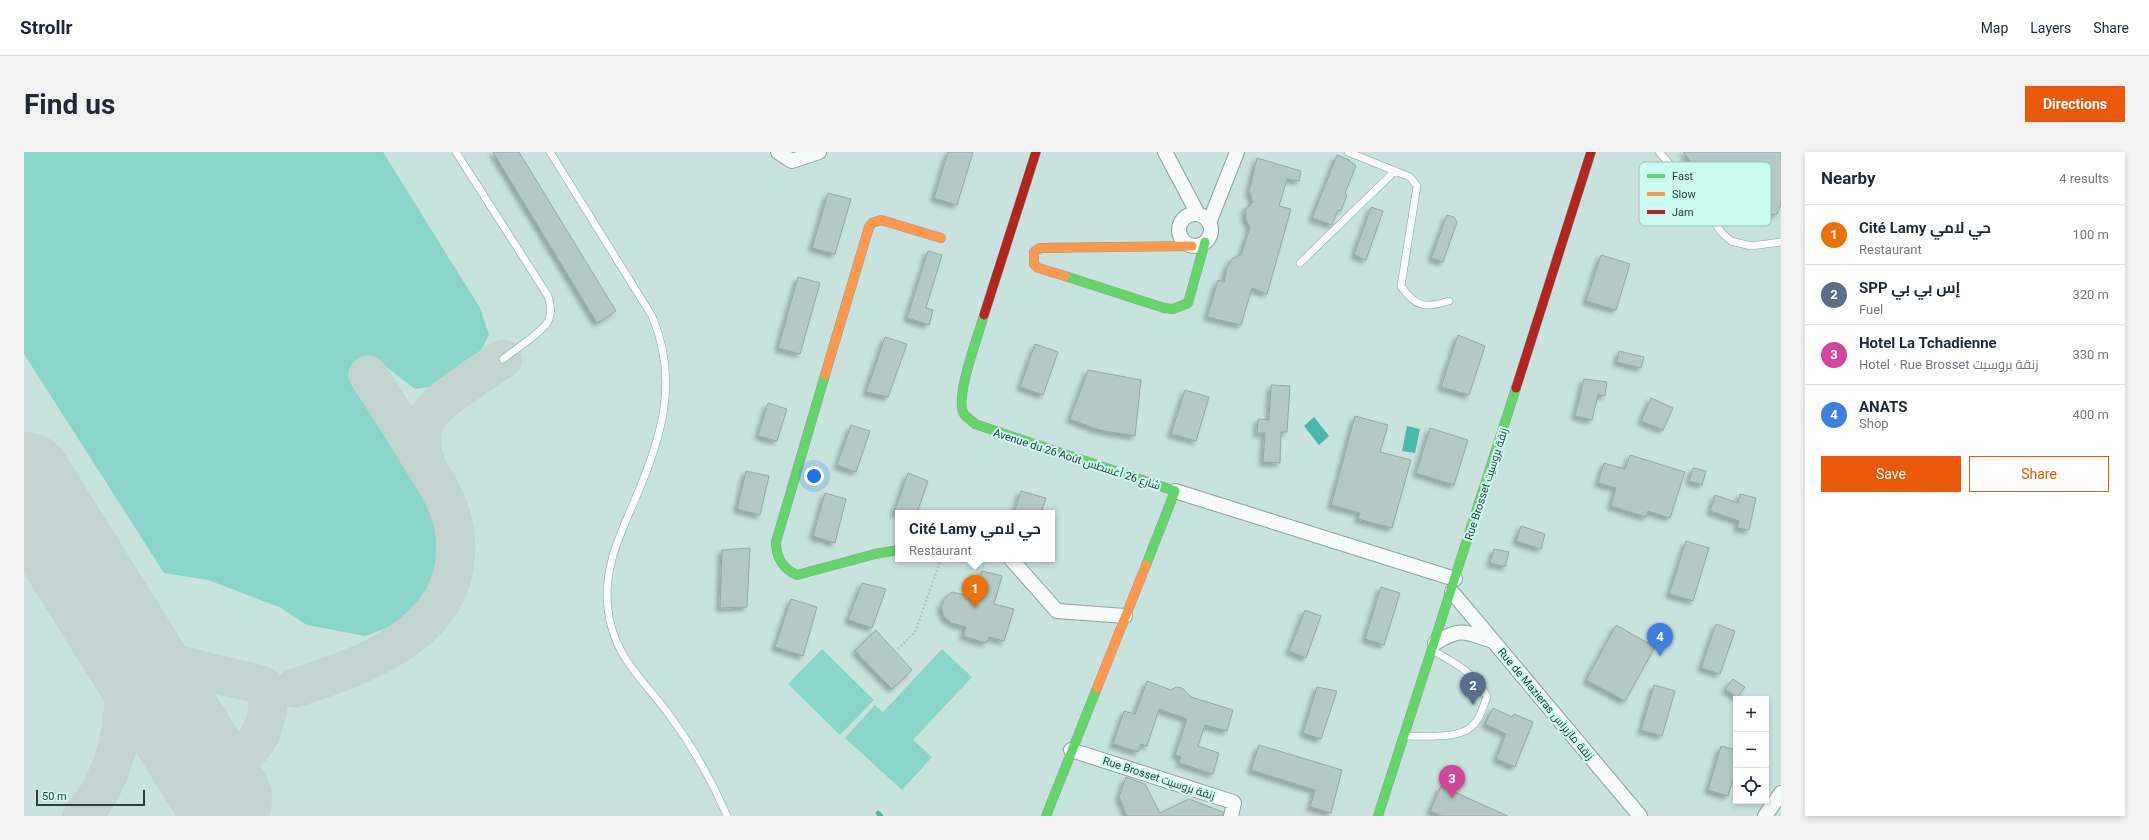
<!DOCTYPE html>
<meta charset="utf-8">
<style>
body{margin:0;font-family:Roboto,Cairo,sans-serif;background:#f2f2f3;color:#1f2937}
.controls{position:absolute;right:12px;bottom:12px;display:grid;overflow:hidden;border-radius:0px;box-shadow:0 2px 6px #0003}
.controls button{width:36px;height:36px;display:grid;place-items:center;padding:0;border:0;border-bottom:1px solid #e0e1e3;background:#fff;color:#1f2937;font:20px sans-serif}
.scale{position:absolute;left:12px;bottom:10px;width:109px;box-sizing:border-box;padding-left:4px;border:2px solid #2c3f3b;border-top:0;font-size:11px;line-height:14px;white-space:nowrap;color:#2c3f3b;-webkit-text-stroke:3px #cbfaf0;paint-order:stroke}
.you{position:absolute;left:790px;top:324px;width:14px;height:14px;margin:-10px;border:3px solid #fff;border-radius:50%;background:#1a73e8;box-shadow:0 0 0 6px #1a73e833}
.badge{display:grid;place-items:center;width:26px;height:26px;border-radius:50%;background:#ea580c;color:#fff;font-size:13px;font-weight:700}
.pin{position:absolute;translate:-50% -33px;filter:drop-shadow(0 1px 2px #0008)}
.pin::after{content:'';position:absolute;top:21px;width:14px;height:12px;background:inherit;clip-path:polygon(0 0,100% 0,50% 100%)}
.popup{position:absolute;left:871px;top:358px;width:160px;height:52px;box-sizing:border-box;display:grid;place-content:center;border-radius:0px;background:#fff;filter:drop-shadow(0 1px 3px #0005);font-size:13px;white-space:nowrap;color:#747a83}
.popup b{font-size:15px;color:#1f2937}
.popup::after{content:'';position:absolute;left:50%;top:100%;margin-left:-8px;border:8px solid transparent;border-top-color:#fff}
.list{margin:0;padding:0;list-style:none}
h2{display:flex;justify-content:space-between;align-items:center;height:52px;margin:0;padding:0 16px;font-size:17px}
h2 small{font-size:13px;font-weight:400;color:#747a83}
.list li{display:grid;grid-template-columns:26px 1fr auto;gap:12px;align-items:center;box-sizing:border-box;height:60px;padding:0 16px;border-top:1px solid #e0e1e3}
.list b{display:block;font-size:15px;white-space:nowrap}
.list p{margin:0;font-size:13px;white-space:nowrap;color:#747a83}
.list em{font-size:13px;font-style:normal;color:#747a83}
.actions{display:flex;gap:8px;padding:12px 16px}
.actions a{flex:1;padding:9px 0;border:1px solid #ea580c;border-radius:0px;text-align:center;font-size:14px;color:#ea580c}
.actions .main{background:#ea580c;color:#fff}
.icon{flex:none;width:22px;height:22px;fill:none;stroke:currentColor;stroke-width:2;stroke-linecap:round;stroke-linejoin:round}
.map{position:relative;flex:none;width:1757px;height:664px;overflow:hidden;border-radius:0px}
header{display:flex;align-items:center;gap:24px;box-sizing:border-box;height:56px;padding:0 20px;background:#fff;border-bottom:1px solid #e0e1e3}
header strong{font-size:19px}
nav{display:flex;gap:22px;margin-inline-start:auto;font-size:14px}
.intro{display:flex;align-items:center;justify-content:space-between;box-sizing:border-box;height:96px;padding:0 24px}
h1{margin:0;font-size:28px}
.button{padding:10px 18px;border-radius:0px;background:#ea580c;color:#fff;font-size:14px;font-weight:700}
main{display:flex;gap:24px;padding:0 24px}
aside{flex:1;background:#fff;border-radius:0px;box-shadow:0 2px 6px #0003}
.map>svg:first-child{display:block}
</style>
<header>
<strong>Strollr</strong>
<nav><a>Map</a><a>Layers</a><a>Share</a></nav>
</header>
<div class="intro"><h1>Find us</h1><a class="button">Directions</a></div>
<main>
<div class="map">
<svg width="1757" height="664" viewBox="0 0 1757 664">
<defs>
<filter id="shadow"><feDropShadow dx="-3.5" dy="3.5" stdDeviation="2" flood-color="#0004"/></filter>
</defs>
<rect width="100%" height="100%" fill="#c8e2dd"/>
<path fill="#8ad5c9" d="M0,0H359L456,156L465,183L451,210L420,233L391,237L361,214L332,229L398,333L416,381V426L387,467L341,484L283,473L255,455L184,428L140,421L0,202Z
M798,497L850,548L816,583L764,532Z
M918,497L948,525L889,588L908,605L878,638L821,586L851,553L859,560Z"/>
<path fill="#4ab9aa" d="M1290,265L1305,284L1295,293L1280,274Z
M1383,274L1396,277L1391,301L1378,299Z"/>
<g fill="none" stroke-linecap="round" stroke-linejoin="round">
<path stroke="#4ab9aa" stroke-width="4.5" d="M854,661L857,664"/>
<path stroke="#c3d4d0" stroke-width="39" d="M403,315C388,274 405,256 438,235C451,225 465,216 479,207
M271,536C333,516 424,485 431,408C433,390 431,372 424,355C416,334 403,316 391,297C376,272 360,247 344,223
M58,664C91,628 104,568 99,520C96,495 84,471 74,448C97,475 107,496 142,510L238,533C246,543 245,553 242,565C236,591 225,602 200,611C194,613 189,616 183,618C161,623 138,605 127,588C122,581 116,570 115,561C114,547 118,535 121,522"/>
<path stroke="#c3d4d0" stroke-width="98" d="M0,329L199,647"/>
</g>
<path fill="#b4c9c5" stroke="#94a8a4" filter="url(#shadow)" d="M469,0H495L592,159L573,171Z
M924,0H949L933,53L910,46Z
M1659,0H1757V52L1753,62L1714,66Z
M1313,3L1325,8L1332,14L1321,41L1323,43L1317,59L1314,58L1308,73L1288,66Z
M1233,6L1277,19L1275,29L1263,27L1255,54L1267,57L1243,142L1228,136L1217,173L1183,165L1194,128L1200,130L1203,115L1209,106L1217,103L1226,75L1222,68L1221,58L1229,50L1225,39Z
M804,41L827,47L811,102L788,96Z
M1347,55L1359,59L1342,108L1330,103Z
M1423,63L1430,65L1433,70L1419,110L1407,106Z
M904,99L918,103L902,156L909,158L905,173L883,166Z
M1577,103L1606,112L1592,158L1562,149Z
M774,125L796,131L776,202L754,196Z
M1434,183L1461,194L1445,243L1417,235Z
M861,185L883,192L864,245L842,240Z
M1011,192L1034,200L1019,243L996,235Z
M1595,199L1620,205L1617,216L1593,210Z
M1064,218L1117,228L1111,284L1075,278L1046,267Z
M1560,227L1583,230L1581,244L1574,243L1568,268L1551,264Z
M1247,233L1266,234L1263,280H1257L1256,311L1239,310L1241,281H1233L1234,267L1245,268Z
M1161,238L1185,245L1172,289L1147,282Z
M1627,246L1649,256L1639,278L1617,269Z
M744,251L763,257L753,289L734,284Z
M1331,264L1364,273L1356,300L1387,308L1368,376L1334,367L1336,361L1307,353Z
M827,273L846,279L832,320L813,313Z
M1406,276L1444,288L1430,333L1392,321Z
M1606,303L1661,320L1646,366L1624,359L1622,365L1587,354L1592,336L1574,331L1580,311L1601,317Z
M1669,316L1682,319L1678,333L1665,329Z
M722,319L745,324L736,363L713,357Z
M884,321L904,329L893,361H870Z
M997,339L1022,346L1017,361H990Z
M801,341L822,347L811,391L789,384Z
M1716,342L1732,346L1725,378L1713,376L1715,369L1686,359L1691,343L1714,351Z
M1497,374L1521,382L1517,397L1492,389Z
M1662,389L1685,396L1669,449L1645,442Z
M726,396L723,455L696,456L698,398Z
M1470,397L1485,400L1481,415L1466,411Z
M958,419L978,424L970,452L990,457L980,489L965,485L962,491L939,484L942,475L928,471L920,465L917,454L922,445L928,440L950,445Z
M838,431L862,437L848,476L824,468Z
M1357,435L1376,441L1360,493L1341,487Z
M767,447L793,455L779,504L751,495Z
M1281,458L1297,464L1282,506L1265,499Z
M1692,472L1711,479L1696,522L1677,516Z
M1592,473L1631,495L1601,549L1562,528Z
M852,478L888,518L868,537L831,499Z
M1709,527L1721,535L1713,546L1701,537Z
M1123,529L1147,538L1152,535L1158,536L1167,545L1209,558L1203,579L1181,573L1174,594L1195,601L1189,622L1155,611L1157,605L1151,603L1163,567L1135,557L1123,594L1117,592L1114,600L1089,592L1100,559L1111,562Z
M1630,533L1651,539L1638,584L1617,578Z
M1293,535L1313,539L1297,587L1279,581Z
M1469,556L1488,565L1490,562L1509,570L1491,615L1472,607L1482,582L1461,572Z
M1235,593L1318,618L1307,661L1286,655L1291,638L1227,618Z
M1697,594L1712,598V618L1704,644L1684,638Z
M1102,625L1121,632L1136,661L1165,647L1199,660V664H1103L1095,645Z
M1417,634L1484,664H1418L1406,659Z"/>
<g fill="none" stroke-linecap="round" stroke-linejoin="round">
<g stroke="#8da19d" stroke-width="8">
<path id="lane" d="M432,0L524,144C527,153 528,163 523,171C518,180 488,200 479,207
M526,0L628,164C656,229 637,288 610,350C595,385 579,418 584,457C589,505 620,528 646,564C669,595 688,629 703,664
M1324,0L1386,25L1393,34L1377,134C1392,156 1402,156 1425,149
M1635,0L1658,26L1698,81L1707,89L1727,94L1757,90
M1276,111L1371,19
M1382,584C1400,584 1434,587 1447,575C1456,568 1459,555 1463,545C1453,522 1429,510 1410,499"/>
</g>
<g stroke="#8da19d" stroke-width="16">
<path id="street" d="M754,0L768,9L795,0
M1141,0L1174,62
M1155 78a16 16 0 1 1 32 0a16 16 0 1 1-32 0Z
M1185,71L1213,0
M1151,339L1431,427
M987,407L1033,459L1101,464
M1428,440L1616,664
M1411,491C1436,476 1439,479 1466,488
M1047,598L1209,650L1210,651L1207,664
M1741,664L1757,641"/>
</g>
<g stroke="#8da19d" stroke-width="10">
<path id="fast" d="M1041,124L1140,156L1149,157L1164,151L1181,90
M960,163C955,182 930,246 940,262C942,265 948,269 951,272L1151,339L1122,413
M801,223L752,390C752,405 759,417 773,423L851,402L874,398
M1022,664L1073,536
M1354,664L1492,236"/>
</g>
<g stroke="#8da19d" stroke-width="10">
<path id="slow" d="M1041,124L1014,116L1010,112V100L1016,96L1168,94
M801,223L845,75L848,71L857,68L917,86
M1073,536L1122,413"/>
</g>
<g stroke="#8da19d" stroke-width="10">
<path id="jam" d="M960,163L1012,0
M1492,236L1567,0"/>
</g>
<path stroke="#b9c3c2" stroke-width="2.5" stroke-dasharray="2 2" stroke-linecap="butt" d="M874,497L891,480L917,407"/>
<use href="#lane" stroke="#f7fbfa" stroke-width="7"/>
<use href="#street" stroke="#f7fbfa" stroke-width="14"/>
<use href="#fast" stroke="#63d668" stroke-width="9"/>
<use href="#slow" stroke="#ff974d" stroke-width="9"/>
<use href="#jam" stroke="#b3261e" stroke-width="9"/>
</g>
<g text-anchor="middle" stroke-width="4" stroke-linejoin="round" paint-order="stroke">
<g font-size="11" fill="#2c3f3b" stroke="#cbfaf0">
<text transform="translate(1053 307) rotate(18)" y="4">Avenue du 26 Août شارع 26 أغسطس</text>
<text transform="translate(1462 332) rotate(-72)" y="4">Rue Brosset زنقة بروسيت</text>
<text transform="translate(1522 552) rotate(50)" y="4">Rue de Mazieras زنقة مازيراس</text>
<text transform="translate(1135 626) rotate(18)" y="4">Rue Brosset زنقة بروسيت</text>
</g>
</g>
<rect x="1615" y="10" width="132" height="64" rx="6" fill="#cbfaf0" stroke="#9bc2ba" stroke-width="1"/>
<rect x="1623" y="22" width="18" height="4" fill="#63d668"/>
<rect x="1623" y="40" width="18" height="4" fill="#ff974d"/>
<rect x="1623" y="58" width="18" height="4" fill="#b3261e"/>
<g font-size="11" fill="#2c3f3b">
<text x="1648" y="28">Fast</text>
<text x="1648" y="46">Slow</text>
<text x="1648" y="64">Jam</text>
</g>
</svg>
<div class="controls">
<button>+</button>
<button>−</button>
<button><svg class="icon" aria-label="locate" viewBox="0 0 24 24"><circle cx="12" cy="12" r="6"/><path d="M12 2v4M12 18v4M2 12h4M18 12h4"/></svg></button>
</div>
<div class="scale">50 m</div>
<div class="you"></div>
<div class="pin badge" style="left:951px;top:456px;background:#e8710a">1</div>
<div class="popup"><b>Cité Lamy حي لامي</b>Restaurant</div>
<div class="pin badge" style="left:1449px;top:553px;background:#5c6f8a">2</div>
<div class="pin badge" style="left:1428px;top:646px;background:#d1479c">3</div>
<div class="pin badge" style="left:1636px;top:504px;background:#3f7fe0">4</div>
</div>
<aside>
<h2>Nearby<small>4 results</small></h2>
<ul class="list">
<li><span class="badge" style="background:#e8710a">1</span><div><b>Cité Lamy حي لامي</b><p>Restaurant</p></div><em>100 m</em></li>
<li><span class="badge" style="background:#5c6f8a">2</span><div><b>SPP إس بي بي</b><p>Fuel</p></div><em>320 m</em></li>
<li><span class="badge" style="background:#d1479c">3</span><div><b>Hotel La Tchadienne</b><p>Hotel · Rue Brosset زنقة بروسيت</p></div><em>330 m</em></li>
<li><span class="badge" style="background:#3f7fe0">4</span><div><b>ANATS</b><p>Shop</p></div><em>400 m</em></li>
</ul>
<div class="actions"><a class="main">Save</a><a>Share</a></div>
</aside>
</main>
